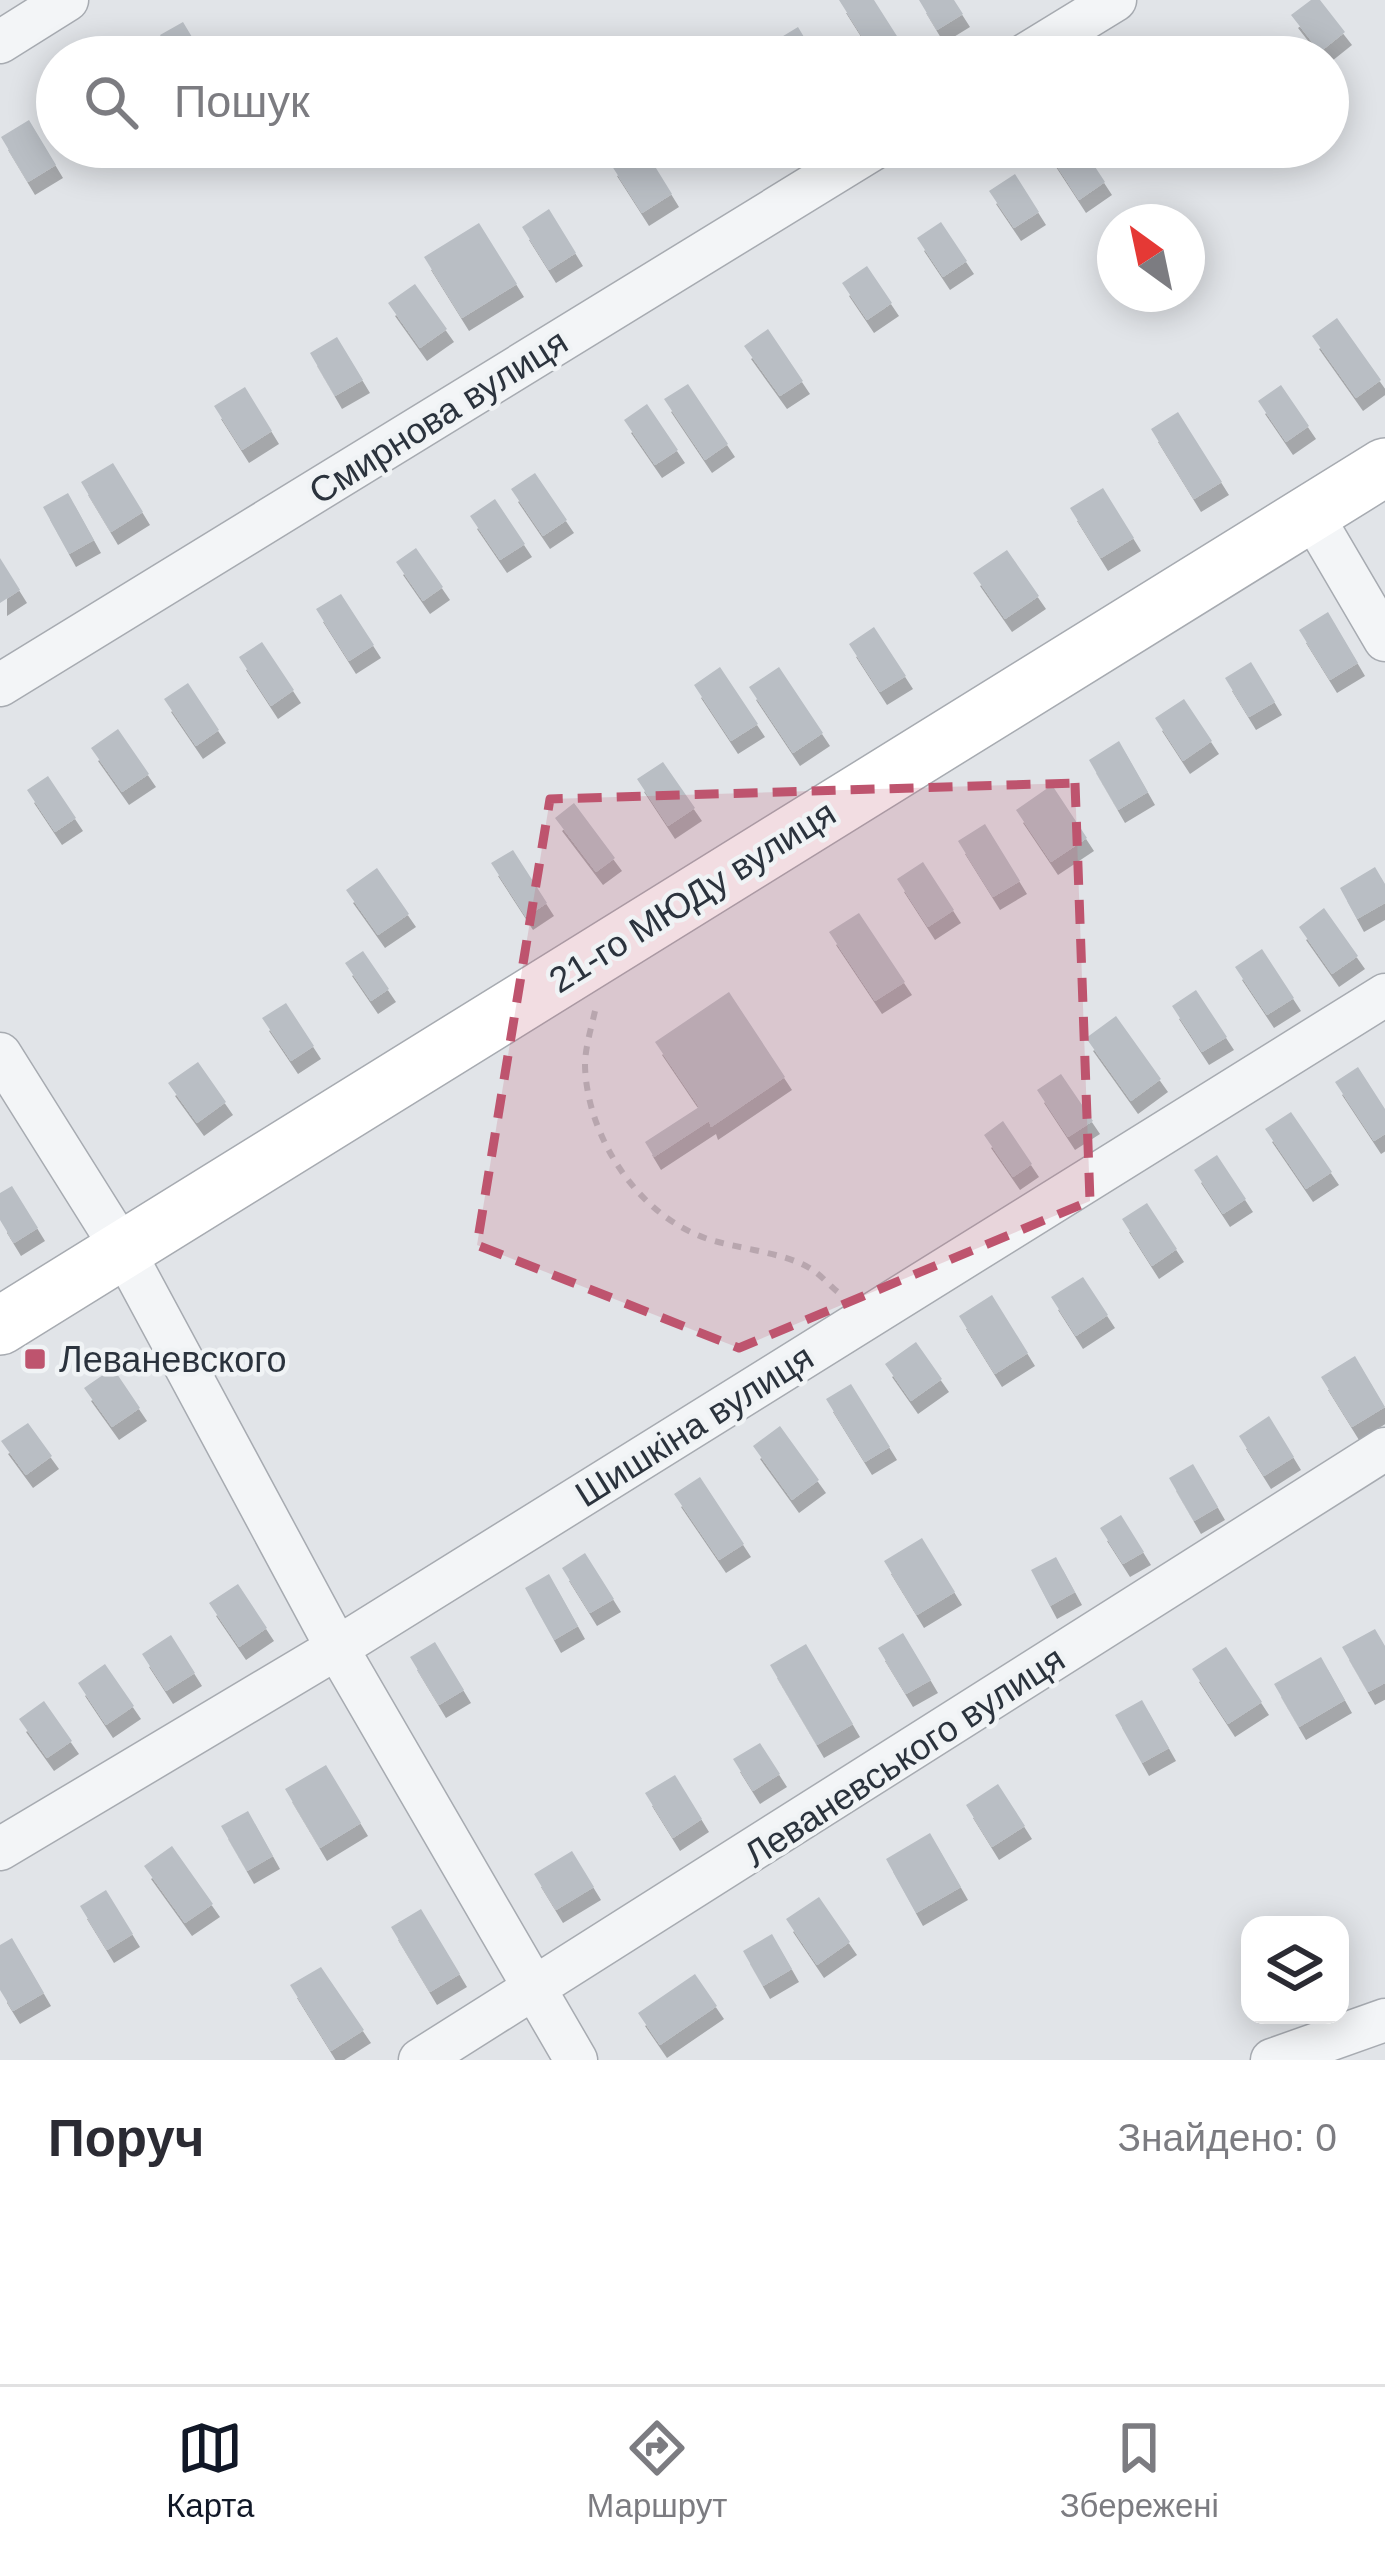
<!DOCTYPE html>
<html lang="uk">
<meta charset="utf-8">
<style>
body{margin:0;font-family:Helvetica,sans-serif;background:#f7f7f7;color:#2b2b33}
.controls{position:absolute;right:36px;bottom:36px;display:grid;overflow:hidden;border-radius:24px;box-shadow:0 6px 30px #0003}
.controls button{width:108px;height:108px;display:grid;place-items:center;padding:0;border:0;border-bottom:3px solid #e1e1e2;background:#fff;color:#2b2b33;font:60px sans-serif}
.compass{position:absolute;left:1097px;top:204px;width:108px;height:108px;border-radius:50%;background:#fff;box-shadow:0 6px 30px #0003;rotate:327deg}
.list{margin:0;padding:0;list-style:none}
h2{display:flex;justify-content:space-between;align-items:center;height:156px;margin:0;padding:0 48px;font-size:51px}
h2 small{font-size:39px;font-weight:400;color:#7c7c81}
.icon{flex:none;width:66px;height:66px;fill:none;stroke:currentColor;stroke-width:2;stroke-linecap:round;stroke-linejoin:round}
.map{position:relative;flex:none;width:1385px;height:2060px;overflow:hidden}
.search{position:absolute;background:#fff;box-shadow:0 6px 30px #0003;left:36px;right:36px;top:36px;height:132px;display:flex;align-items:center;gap:30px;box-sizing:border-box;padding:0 42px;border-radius:66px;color:#7c7c81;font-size:45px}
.sheet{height:324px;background:#fff}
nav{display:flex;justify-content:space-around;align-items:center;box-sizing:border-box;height:168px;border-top:3px solid #e1e1e2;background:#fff;font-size:33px;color:#7c7c81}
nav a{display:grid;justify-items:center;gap:6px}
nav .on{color:#111827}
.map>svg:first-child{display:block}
</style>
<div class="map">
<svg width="1385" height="2060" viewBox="0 0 1385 2060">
<defs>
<filter id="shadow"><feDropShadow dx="7" dy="13" stdDeviation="0" flood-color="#0004"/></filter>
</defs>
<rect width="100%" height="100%" fill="#e1e4e8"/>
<path fill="#b9bec4" filter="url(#shadow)" d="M839,0H874L902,44L875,57Z
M919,0H954L963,14L937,30Z
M1311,0H1320L1345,32L1320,52L1291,15Z
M183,22L204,57H173L160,35Z
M798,27L816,57H778L770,44Z
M29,120L56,165L28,182L1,137Z
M635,147H643L672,194L642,213L610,163Z
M1060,147H1082L1105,182L1079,200L1049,154Z
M1015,174L1039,212L1014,228L989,191Z
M549,209L576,253L549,270L522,227Z
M941,222L967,261L943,277L917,238Z
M479,223L517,284L462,318L424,257Z
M867,266L892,303L867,320L842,283Z
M415,284L447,329L420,348L388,303Z
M1337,318L1381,380L1356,398L1312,336Z
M768,329L803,381L780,396L744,346Z
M337,337L363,380L335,396L310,353Z
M688,384L728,444L705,460L664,399Z
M1281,385L1309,426L1286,442L1258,401Z
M245,387L272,431L242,450L214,406Z
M647,404L678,450L655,465L624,420Z
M1178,412L1222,482L1194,499L1151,429Z
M113,463L143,512L111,532L81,482Z
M535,473L567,520L543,536L511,489Z
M1103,488L1134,538L1101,558L1070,508Z
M68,493L94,540L69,554L43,507Z
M495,499L525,544L500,560L470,516Z
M416,548L443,587L423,601L396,562Z
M1007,550L1039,596L1005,619L973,573Z
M0,558L20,590L0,603Z
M341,594L374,645L349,661L316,609Z
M1328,612L1358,663L1330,680L1299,630Z
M874,627L906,676L880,692L849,644Z
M262,642L294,690L271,706L239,657Z
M1251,662L1275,702L1249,717L1225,678Z
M720,667L758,724L731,741L694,685Z
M779,667L823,733L793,753L749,687Z
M188,683L219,730L196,746L164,699Z
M1184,699L1212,741L1183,761L1155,718Z
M118,729L149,774L122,792L91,748Z
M1119,741L1148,792L1118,810L1089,760Z
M663,762L695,808L668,826L637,779Z
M48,776L76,818L55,832L27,790Z
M1052,785L1087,838L1051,862L1016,810Z
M574,803L615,858L596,872L555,818Z
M985,824L1020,881L993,897L958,841Z
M513,850L547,903L526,917L491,863Z
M923,862L954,910L928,927L897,879Z
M1375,867L1385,884V903L1357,919L1340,888Z
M377,868L409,914L378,935L346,890Z
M1324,908L1358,956L1332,974L1299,927Z
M859,913L905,982L875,1001L829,932Z
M1262,949L1294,998L1267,1015L1235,967Z
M363,951L389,989L371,1001L345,963Z
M1196,990L1227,1037L1202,1052L1172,1006Z
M729,992L785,1077L711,1127L709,1121L654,1157L645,1142L699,1107L655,1042Z
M286,1003L314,1046L291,1061L262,1018Z
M1116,1016L1161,1079L1131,1101L1086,1038Z
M198,1062L226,1102L197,1123L168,1083Z
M1358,1067L1385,1109V1134L1374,1141L1335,1082Z
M1061,1074L1093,1121L1068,1137L1037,1090Z
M1291,1112L1332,1172L1306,1189L1265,1129Z
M1003,1121L1032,1164L1013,1177L984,1135Z
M1217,1155L1246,1199L1223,1214L1194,1170Z
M12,1186L38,1228L14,1243L0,1220V1193Z
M1147,1203L1177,1249L1152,1266L1122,1219Z
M1083,1277L1108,1315L1076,1336L1051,1297Z
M992,1295L1028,1353L995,1374L959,1316Z
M916,1342L942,1379L911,1401L885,1364Z
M1355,1356L1385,1407L1352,1427L1321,1377Z
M113,1368L140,1408L112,1427L84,1388Z
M851,1384L890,1447L865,1462L826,1399Z
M1269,1416L1294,1457L1264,1476L1239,1436Z
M28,1423L52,1456L26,1475L1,1441Z
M780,1426L819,1480L792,1500L753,1446Z
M1193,1464L1218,1507L1194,1521L1169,1478Z
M700,1477L744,1544L719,1560L674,1494Z
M1121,1515L1144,1552L1123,1564L1100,1528Z
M922,1538L955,1592L917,1615L884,1561Z
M585,1553L614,1599L590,1613L562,1568Z
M1056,1557L1075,1592L1050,1606L1031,1570Z
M549,1574L578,1626L554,1640L525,1588Z
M238,1584L267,1628L239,1647L209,1603Z
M1375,1629L1385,1646V1683L1368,1692L1342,1647Z
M903,1633L931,1680L906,1694L878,1648Z
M171,1635L195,1673L166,1691L142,1654Z
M435,1642L464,1690L439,1705L410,1657Z
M806,1644L853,1724L817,1745L770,1665Z
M1226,1647L1262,1702L1228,1724L1192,1669Z
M1321,1657L1345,1700L1299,1727L1274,1684Z
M105,1664L134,1706L106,1725L78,1683Z
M1142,1700L1169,1748L1142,1763L1115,1715Z
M44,1701L72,1741L47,1758L19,1719Z
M760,1743L780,1774L753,1791L733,1759Z
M326,1765L361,1823L320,1848L285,1789Z
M675,1775L702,1819L673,1838L645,1793Z
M998,1784L1025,1826L992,1847L966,1805Z
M248,1811L273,1856L247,1871L221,1826Z
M930,1833L961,1887L916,1913L886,1859Z
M172,1846L213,1904L185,1923L144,1866Z
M572,1851L594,1887L556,1910L534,1874Z
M106,1890L133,1934L107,1950L80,1906Z
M819,1897L850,1942L817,1965L786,1919Z
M421,1909L460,1974L430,1992L391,1927Z
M772,1934L792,1969L763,1986L743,1951Z
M12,1938L44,1993L13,2011L0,1990V1945Z
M321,1967L364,2030L331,2051L290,1985Z
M695,1974L717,2006L660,2045L638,2013Z"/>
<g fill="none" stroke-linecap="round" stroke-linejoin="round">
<g stroke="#a7abb1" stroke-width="45">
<path id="street" d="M0,42L67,0
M1022,57L1115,0
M1310,512L1385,640
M0,685L876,147
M0,1054L123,1250L337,1648L576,2060
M0,1849L337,1648L1385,995
M420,2060L1385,1449
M1272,2060L1385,2020"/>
</g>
<g stroke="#a7abb1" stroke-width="60">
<path id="secondary" d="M0,1326L1385,467"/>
</g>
<path stroke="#b7bbbf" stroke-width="6" stroke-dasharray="9 9" stroke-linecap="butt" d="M595,1011C591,1029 585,1048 585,1066C587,1136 637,1214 705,1238C736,1249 785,1252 811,1269C821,1275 830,1286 839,1293"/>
<use href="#street" stroke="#f3f5f7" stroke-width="42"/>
<use href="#secondary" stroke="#fff" stroke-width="57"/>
</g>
<path fill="#be546e" fill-opacity="0.2" stroke="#be546e" stroke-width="9" stroke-dasharray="24 15" stroke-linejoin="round" d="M1075,783L1090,1201L739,1348L477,1245L550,799Z"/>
<rect fill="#be546e" stroke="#f0f3f5" stroke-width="4.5" x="23" y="1347" width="24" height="24" rx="6"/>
<g text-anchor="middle" stroke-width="9" stroke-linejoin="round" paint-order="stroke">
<g font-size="36" fill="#2b333d" stroke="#f0f3f5">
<text transform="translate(438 416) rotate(-32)" y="13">Смирнова вулиця</text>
<text transform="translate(692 896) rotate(-32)" y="13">21-го МЮДу вулиця</text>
<text transform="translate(694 1425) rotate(-32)" y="13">Шишкіна вулиця</text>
<text transform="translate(904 1756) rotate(-33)" y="13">Леваневського вулиця</text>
</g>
<g font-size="36" fill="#2b333d" stroke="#f0f3f5" text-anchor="start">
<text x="59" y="1372">Леваневского</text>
</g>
</g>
</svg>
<div class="controls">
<button><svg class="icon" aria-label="layers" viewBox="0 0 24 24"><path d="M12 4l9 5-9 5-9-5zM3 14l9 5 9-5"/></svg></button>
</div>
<svg class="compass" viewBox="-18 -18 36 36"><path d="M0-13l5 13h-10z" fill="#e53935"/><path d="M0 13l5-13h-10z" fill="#7c7c81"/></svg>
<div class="search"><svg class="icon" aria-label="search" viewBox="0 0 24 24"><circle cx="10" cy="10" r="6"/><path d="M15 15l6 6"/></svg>Пошук</div>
</div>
<section class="sheet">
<h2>Поруч<small>Знайдено: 0</small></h2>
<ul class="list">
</ul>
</section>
<nav>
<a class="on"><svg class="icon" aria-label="map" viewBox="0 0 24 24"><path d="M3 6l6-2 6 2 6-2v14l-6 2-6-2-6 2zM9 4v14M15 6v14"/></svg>Карта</a>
<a><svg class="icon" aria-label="directions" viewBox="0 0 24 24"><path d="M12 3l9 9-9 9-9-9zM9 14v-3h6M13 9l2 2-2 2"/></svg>Маршрут</a>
<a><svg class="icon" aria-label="saved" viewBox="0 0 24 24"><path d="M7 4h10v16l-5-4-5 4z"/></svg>Збережені</a>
</nav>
